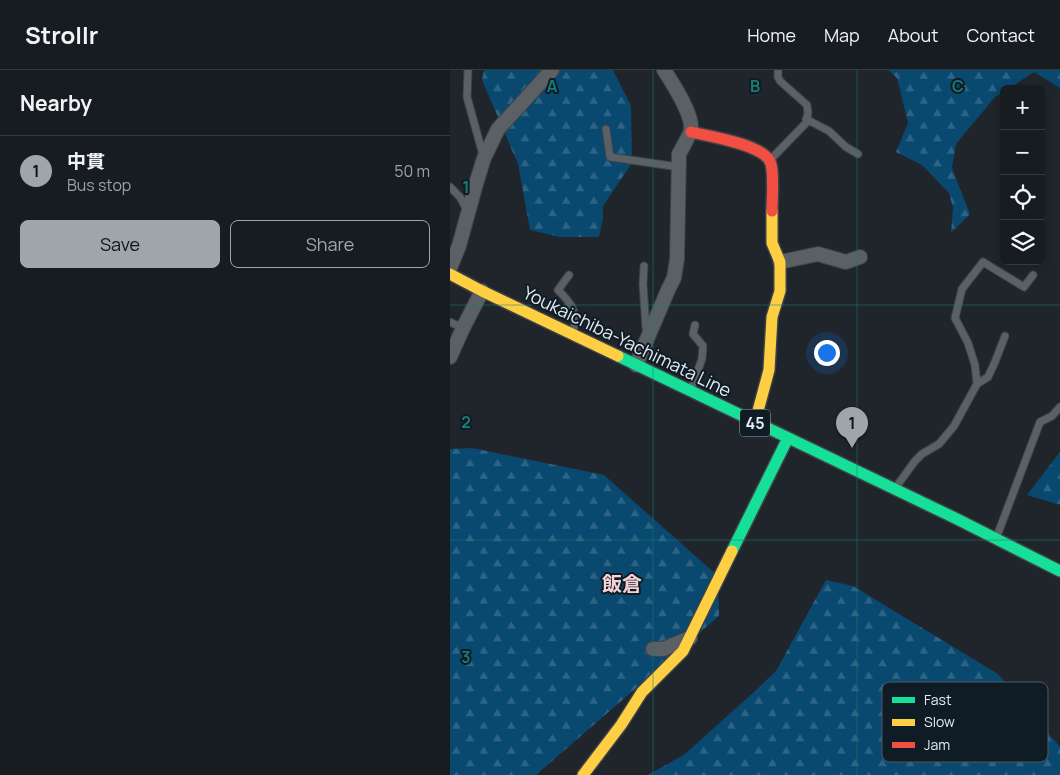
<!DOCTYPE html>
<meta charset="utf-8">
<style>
body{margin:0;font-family:Manrope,"Noto Sans JP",sans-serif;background:#202529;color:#f1f3f6}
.controls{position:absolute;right:15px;top:15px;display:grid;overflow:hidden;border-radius:8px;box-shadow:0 2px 8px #0003}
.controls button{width:45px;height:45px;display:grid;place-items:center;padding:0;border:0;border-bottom:1px solid #363a3e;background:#171c20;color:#f1f3f6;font:25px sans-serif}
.you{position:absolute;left:376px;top:282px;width:18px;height:18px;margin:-12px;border:4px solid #fff;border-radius:50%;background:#1a73e8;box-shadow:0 0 0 8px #1a73e833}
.badge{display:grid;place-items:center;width:32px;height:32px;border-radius:50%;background:#9ea6ac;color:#111;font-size:16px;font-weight:700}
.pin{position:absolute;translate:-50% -41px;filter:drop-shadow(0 1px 2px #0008)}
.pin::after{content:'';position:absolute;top:26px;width:18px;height:15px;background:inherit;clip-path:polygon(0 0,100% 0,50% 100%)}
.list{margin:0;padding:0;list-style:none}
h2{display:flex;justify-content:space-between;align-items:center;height:65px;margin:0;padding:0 20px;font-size:21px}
h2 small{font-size:16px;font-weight:400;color:#9ea1a5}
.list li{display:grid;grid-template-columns:32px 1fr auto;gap:15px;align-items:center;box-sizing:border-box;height:70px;padding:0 20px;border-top:1px solid #363a3e}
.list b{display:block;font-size:19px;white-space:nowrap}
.list p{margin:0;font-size:16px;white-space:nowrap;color:#9ea1a5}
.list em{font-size:16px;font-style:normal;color:#9ea1a5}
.actions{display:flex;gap:10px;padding:15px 20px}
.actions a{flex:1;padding:11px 0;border:1px solid #9ea6ac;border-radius:8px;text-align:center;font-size:18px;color:#9ea6ac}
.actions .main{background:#9ea6ac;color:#111}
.icon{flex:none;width:28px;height:28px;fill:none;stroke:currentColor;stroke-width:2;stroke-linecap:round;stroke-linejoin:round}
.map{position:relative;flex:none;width:610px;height:705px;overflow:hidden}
header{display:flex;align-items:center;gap:30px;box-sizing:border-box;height:70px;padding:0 25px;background:#171c20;border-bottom:1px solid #363a3e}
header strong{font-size:24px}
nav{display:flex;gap:28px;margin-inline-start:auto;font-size:18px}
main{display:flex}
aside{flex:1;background:#171c20}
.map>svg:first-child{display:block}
</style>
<header>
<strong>Strollr</strong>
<nav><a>Home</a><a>Map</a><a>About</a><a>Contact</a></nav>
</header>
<main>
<aside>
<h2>Nearby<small></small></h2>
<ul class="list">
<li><span class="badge">1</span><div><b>中貫</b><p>Bus stop</p></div><em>50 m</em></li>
</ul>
<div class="actions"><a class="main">Save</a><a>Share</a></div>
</aside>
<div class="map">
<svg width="610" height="705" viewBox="0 0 610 705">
<defs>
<pattern id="forest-firs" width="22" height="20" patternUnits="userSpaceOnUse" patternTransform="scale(1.25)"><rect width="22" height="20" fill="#09486f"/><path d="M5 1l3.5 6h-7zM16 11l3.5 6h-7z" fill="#2d6384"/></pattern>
</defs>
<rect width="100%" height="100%" fill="#1f252a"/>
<path fill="url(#forest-firs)" d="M34,0H163L181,36L182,93L153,136V148L149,167H109L80,160L68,94L32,10Z
M438,0H610V18L584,2L558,19H554V21L545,27L506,74L502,98L520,144L501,163L503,138L499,123L472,95L446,82L458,53L447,8Z
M22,378L154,405L268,506L269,546L86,705H0V379Z
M610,382V435L577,425Z
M376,510L403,516L548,604L610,677V705H198L235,684L305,621L326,601Z"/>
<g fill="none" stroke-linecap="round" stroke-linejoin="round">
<g stroke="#3d4247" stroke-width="9">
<path id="lane" d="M18,0L17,27L33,85
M356,49L379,61L396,77L408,84
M156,59L160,87L229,97
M322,88L356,53L358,43L357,35L330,11L328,7V0
M0,117L10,127L17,140
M194,196L193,214L196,258L198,263
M119,205L108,220C121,233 129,242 123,262
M0,252L13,258
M527,314L538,307L545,292L555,266
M241,319L252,289L253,276L243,264L245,255
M446,417L465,391L472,384L489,374L504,356L527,314L525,295L518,273L505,248L512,219L533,192L574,217L583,205
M547,466L590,352L602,346L610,337"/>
</g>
<g stroke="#3d4247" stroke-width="16">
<path id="street" d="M330,192L368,184L396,192L410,187
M0,198L9,176L26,114L34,88L48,59L102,0
M0,287L13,258L32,221
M186,295L218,220L224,208L227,189L229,84C232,78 240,65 241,60C243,44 223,14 214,0
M203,579H213L240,568"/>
</g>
<g stroke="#3d4247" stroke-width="14">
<path id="fast" d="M168,286L507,449L610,501
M282,481L338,368"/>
</g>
<g stroke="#3d4247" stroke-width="14">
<path id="slow" d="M0,204L32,221L168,286
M305,352L319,300L322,247L330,221V192L322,173V141
M133,705L171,655L192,622L233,581L282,481"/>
</g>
<g stroke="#3d4247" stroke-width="14">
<path id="jam" d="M241,62C259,66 317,75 321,94C324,105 322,129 322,141"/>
</g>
<use href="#lane" stroke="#5a6064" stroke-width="7"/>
<use href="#street" stroke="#5a6064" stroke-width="14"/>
<use href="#fast" stroke="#16e098" stroke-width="11"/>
<use href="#slow" stroke="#ffcf43" stroke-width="11"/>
<use href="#jam" stroke="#f24e42" stroke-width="11"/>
</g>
<path fill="none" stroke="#1a7c75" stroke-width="1" stroke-opacity="0.55" d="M203,0V705M407,0V705M0,235H610M0,470H610"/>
<g text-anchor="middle" stroke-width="4" stroke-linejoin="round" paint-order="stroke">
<rect fill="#101c25" stroke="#a4adb4" stroke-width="1" x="290" y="339.5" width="30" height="27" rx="4"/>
<g font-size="16" font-weight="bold" fill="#e3ebf2">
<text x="305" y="359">45</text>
</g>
<g font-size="18" fill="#e3ebf2" stroke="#101c25">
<text transform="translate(177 272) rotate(26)" y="6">Youkaichiba-Yachimata Line</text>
</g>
<g font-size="20" font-weight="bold" fill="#f6d3d8" stroke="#101c25">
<text x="172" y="521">飯倉</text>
</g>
</g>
<rect x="432" y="612" width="166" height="80" rx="8" fill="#101c25" stroke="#4f5a62" stroke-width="1"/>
<rect x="442" y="627" width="23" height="6" fill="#16e098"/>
<rect x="442" y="649" width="23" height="7" fill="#ffcf43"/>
<rect x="442" y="672" width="23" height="6" fill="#f24e42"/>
<g font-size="14" fill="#e3ebf2">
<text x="474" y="635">Fast</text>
<text x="474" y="657">Slow</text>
<text x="474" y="680">Jam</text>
</g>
<g font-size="16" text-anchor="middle" font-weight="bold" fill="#1a7c75" stroke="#101c25" stroke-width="4" stroke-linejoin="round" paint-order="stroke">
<text x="102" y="22">A</text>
<text x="305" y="22">B</text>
<text x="508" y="22">C</text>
<text x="16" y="123">1</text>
<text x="16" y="358">2</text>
<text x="16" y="593">3</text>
</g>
</svg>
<div class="controls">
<button>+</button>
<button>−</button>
<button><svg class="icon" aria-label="locate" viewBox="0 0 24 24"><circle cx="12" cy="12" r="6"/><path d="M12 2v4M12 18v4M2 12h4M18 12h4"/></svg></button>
<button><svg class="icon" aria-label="layers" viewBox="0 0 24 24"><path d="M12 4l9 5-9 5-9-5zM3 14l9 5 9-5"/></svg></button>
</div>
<div class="you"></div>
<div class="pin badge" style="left:402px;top:378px">1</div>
</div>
</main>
